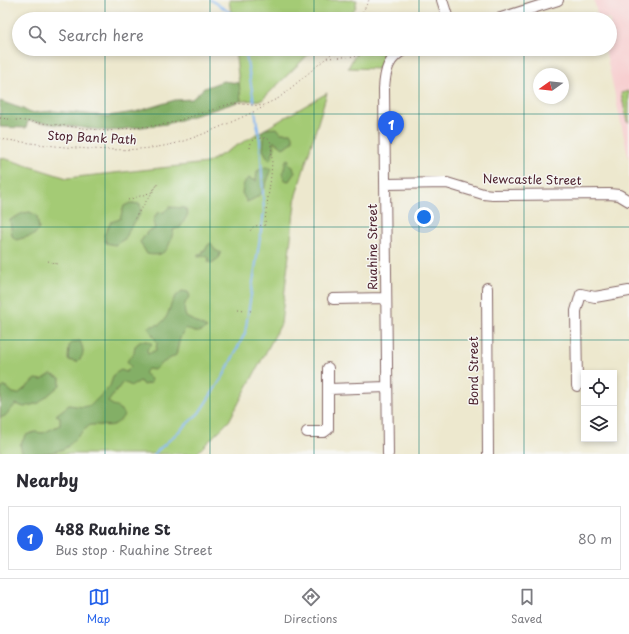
<!DOCTYPE html>
<meta charset="utf-8">
<style>
body{margin:0;font-family:"Playpen Sans",sans-serif;background:#f7f7f7;color:#2b2b33}
.controls{position:absolute;right:12px;bottom:12px;display:grid;overflow:hidden;border-radius:0px;box-shadow:0 2px 6px #0003}
.controls button{width:36px;height:36px;display:grid;place-items:center;padding:0;border:0;border-bottom:1px solid #e1e1e2;background:#fff;color:#2b2b33;font:20px sans-serif}
.compass{position:absolute;left:533px;top:68px;width:36px;height:36px;border-radius:50%;background:#fff;box-shadow:0 2px 6px #0003;rotate:255deg}
.you{position:absolute;left:424px;top:217px;width:14px;height:14px;margin:-10px;border:3px solid #fff;border-radius:50%;background:#1a73e8;box-shadow:0 0 0 6px #1a73e833}
.badge{display:grid;place-items:center;width:26px;height:26px;border-radius:50%;background:#2563eb;color:#fff;font-size:13px;font-weight:700}
.pin{position:absolute;translate:-50% -33px;filter:drop-shadow(0 1px 2px #0008)}
.pin::after{content:'';position:absolute;top:21px;width:14px;height:12px;background:inherit;clip-path:polygon(0 0,100% 0,50% 100%)}
.list{margin:0;padding:0;list-style:none}
h2{display:flex;justify-content:space-between;align-items:center;height:52px;margin:0;padding:0 16px;font-size:17px}
h2 small{font-size:13px;font-weight:400;color:#7c7c81}
.list li{display:grid;grid-template-columns:26px 1fr auto;gap:12px;align-items:center;box-sizing:border-box;height:64px;margin:0 8px 8px;padding:0 8px;border:1px solid #e1e1e2;border-radius:0px}
.list b{display:block;font-size:15px;white-space:nowrap}
.list p{margin:0;font-size:13px;white-space:nowrap;color:#7c7c81}
.list em{font-size:13px;font-style:normal;color:#7c7c81}
.icon{flex:none;width:22px;height:22px;fill:none;stroke:currentColor;stroke-width:2;stroke-linecap:round;stroke-linejoin:round}
.map{position:relative;flex:none;width:629px;height:454px;overflow:hidden}
.search{position:absolute;background:#fff;box-shadow:0 2px 6px #0003;left:12px;right:12px;top:12px;height:44px;display:flex;align-items:center;gap:10px;box-sizing:border-box;padding:0 14px;border-radius:22px;color:#7c7c81;font-size:15px}
.sheet{height:124px;background:#fff}
nav{display:flex;justify-content:space-around;align-items:center;box-sizing:border-box;height:56px;border-top:1px solid #e1e1e2;background:#fff;font-size:11px;color:#7c7c81}
nav a{display:grid;justify-items:center;gap:2px}
nav .on{color:#2563eb}
.map>svg:first-child{display:block}
</style>
<div class="map">
<svg width="629" height="454" viewBox="0 0 629 454">
<rect width="100%" height="100%" fill="#f6f6f2"/>
<filter id="ink" filterUnits="userSpaceOnUse"><feTurbulence type="fractalNoise" baseFrequency=".025" numOctaves="2"/><feDisplacementMap in="SourceGraphic" scale="8" xChannelSelector="R" yChannelSelector="G"/><feConvolveMatrix kernelMatrix="1 2 1 2 8 2 1 2 1" color-interpolation-filters="sRGB"/></filter>
<filter id="wash" filterUnits="userSpaceOnUse"><feTurbulence type="fractalNoise" baseFrequency=".012" numOctaves="4" result="noise"/><feDisplacementMap in="SourceGraphic" scale="16" xChannelSelector="R" yChannelSelector="G"/><feGaussianBlur stdDeviation="0.9" result="paint"/><feColorMatrix in="noise" values="0 0 0 0 0 0 0 0 0 0 0 0 0 0 0 0 0 1.4 0 .05"/><feComposite in="paint" operator="in"/></filter>
<g filter="url(#wash)">
<rect width="100%" height="100%" fill="#ede8ce"/>
<path fill="#f7cfd0" d="M594,0H629V160L605,49H610V19H598Z"/>
<path fill="#a4cb75" stroke="#777550" d="M229,0H357L355,9L344,19H232Z
M235,49H314L262,100L241,101Z
M358,49H394L383,60L381,69L348,68Z
M629,91V122H627L621,93Z
M327,93L296,195L281,324L229,421L196,454H0V157L67,178L207,163Z"/>
<path fill="#83af66" stroke="#666748" d="M223,81L239,83L241,101L167,124L108,131L28,121L26,128L0,127V101L23,109L30,113L54,111L108,116L135,112L175,100L192,99L204,88Z
M277,128L281,133H290L293,135V142L283,148L274,141L273,143L275,147L271,159L269,160L263,150L264,138L261,132L265,129Z
M288,159L289,160L288,164L293,167L295,172L289,181L284,180L283,173L286,160Z
M265,167L272,169C264,186 267,194 247,202L242,193L244,183L248,178L256,181L257,171Z
M130,203L140,204L141,210L139,216L130,228L126,238L115,245L106,243L104,235L111,222L120,219L124,206Z
M169,207L185,208L188,214L180,228L174,229C169,246 168,258 147,254L140,242L148,231L155,229L153,221L157,213L164,212Z
M30,212L37,216L39,229L34,235L16,240L12,236L10,220L23,213Z
M211,243L215,250L221,253L219,255L220,257L212,263L208,262L209,259L206,256L198,257V254L203,253V250H205L208,245Z
M182,291L188,292L190,296C184,302 183,308 186,317L207,328C198,334 195,333 186,328L180,338L176,355L159,365L154,370L148,369L144,373L151,379V383L143,385L140,381L132,386L123,382L108,402L121,410L124,415C114,431 106,424 90,425C81,432 75,440 67,447C56,454 35,454 21,454L22,452L20,445L26,435L35,432L43,433L60,425V417L56,415L69,405L83,407L91,405L110,386L114,374L121,370L126,372L131,367L127,361L134,353L135,346L141,341H148L152,344L147,349L148,354L156,350L157,342L148,327C151,326 158,325 160,324C173,314 166,302 182,291Z
M80,341C84,350 85,355 77,362L68,360L69,346L73,342Z
M51,374L60,378V385L39,403L24,407L16,404L5,416L0,418L1,389L5,386L13,393L18,394L36,379L42,380Z"/>
<g fill="none" stroke-linecap="round" stroke-linejoin="round">
<path stroke="#88b9f4" stroke-width="2" d="M211,0L231,13L234,19
M245,49L254,102
M154,454L199,413L224,375L245,333L264,212L260,141L255,111"/>
</g>
</g>
<g filter="url(#ink)">
<g fill="none" stroke-linecap="round" stroke-linejoin="round">
<g stroke="#836564" stroke-width="12">
<path id="minor" d="M442,0L448,19
M498,19L558,0
M386,184L447,183L483,194L493,195L609,194L619,195L629,201
M487,288L488,454
M333,299L386,298
M577,386L576,311L581,294L595,297L629,291
M329,389L387,387
M307,432H324L328,429V368
M388,454L384,89C385,71 388,57 406,49"/>
</g>
<path stroke="#836564" stroke-width="1" stroke-dasharray="1 3" stroke-linecap="butt" d="M359,19L369,0
M363,19L364,11
M358,56L359,49
M327,58L358,56L375,51L383,57
M0,118L108,131L167,124L233,103L262,106L279,98L337,49
M0,139C53,146 125,157 177,143C207,134 236,120 264,107
M250,148L251,143L256,138H266L270,140C276,168 266,198 265,225L254,226L250,231
M128,200L152,192L158,184L134,219
M48,261L57,264
M238,309L251,311"/>
<use href="#minor" stroke="#fff" stroke-width="10"/>
</g>
</g>
<path fill="none" stroke="#0f766e" stroke-width="1" stroke-opacity="0.55" d="M105,0V19M210,0V19M314,0V19M419,0V19M524,0V19M105,49V454M210,49V454M314,49V454M419,49V454M524,49V454M0,114H629M0,227H629M0,340H629"/>
<g text-anchor="middle" stroke-width="3" stroke-linejoin="round" paint-order="stroke">
<g font-size="12" fill="#4a1f2b" stroke="#f6f6f2">
<text transform="translate(92 138) rotate(3)" y="4">Stop Bank Path</text>
<text transform="translate(532 180) rotate(1)" y="4">Newcastle Street</text>
<text transform="translate(373 247) rotate(-90)" y="4">Ruahine Street</text>
<text transform="translate(474 371) rotate(-90)" y="4">Bond Street</text>
</g>
</g>
</svg>
<div class="controls">
<button><svg class="icon" aria-label="locate" viewBox="0 0 24 24"><circle cx="12" cy="12" r="6"/><path d="M12 2v4M12 18v4M2 12h4M18 12h4"/></svg></button>
<button><svg class="icon" aria-label="layers" viewBox="0 0 24 24"><path d="M12 4l9 5-9 5-9-5zM3 14l9 5 9-5"/></svg></button>
</div>
<svg class="compass" viewBox="-18 -18 36 36"><path d="M0-13l5 13h-10z" fill="#e53935"/><path d="M0 13l5-13h-10z" fill="#7c7c81"/></svg>
<div class="you"></div>
<div class="pin badge" style="left:391px;top:144px">1</div>
<div class="search"><svg class="icon" aria-label="search" viewBox="0 0 24 24"><circle cx="10" cy="10" r="6"/><path d="M15 15l6 6"/></svg>Search here</div>
</div>
<section class="sheet">
<h2>Nearby<small></small></h2>
<ul class="list">
<li><span class="badge">1</span><div><b>488 Ruahine St</b><p>Bus stop · Ruahine Street</p></div><em>80 m</em></li>
</ul>
</section>
<nav>
<a class="on"><svg class="icon" aria-label="map" viewBox="0 0 24 24"><path d="M3 6l6-2 6 2 6-2v14l-6 2-6-2-6 2zM9 4v14M15 6v14"/></svg>Map</a>
<a><svg class="icon" aria-label="directions" viewBox="0 0 24 24"><path d="M12 3l9 9-9 9-9-9zM9 14v-3h6M13 9l2 2-2 2"/></svg>Directions</a>
<a><svg class="icon" aria-label="saved" viewBox="0 0 24 24"><path d="M7 4h10v16l-5-4-5 4z"/></svg>Saved</a>
</nav>
